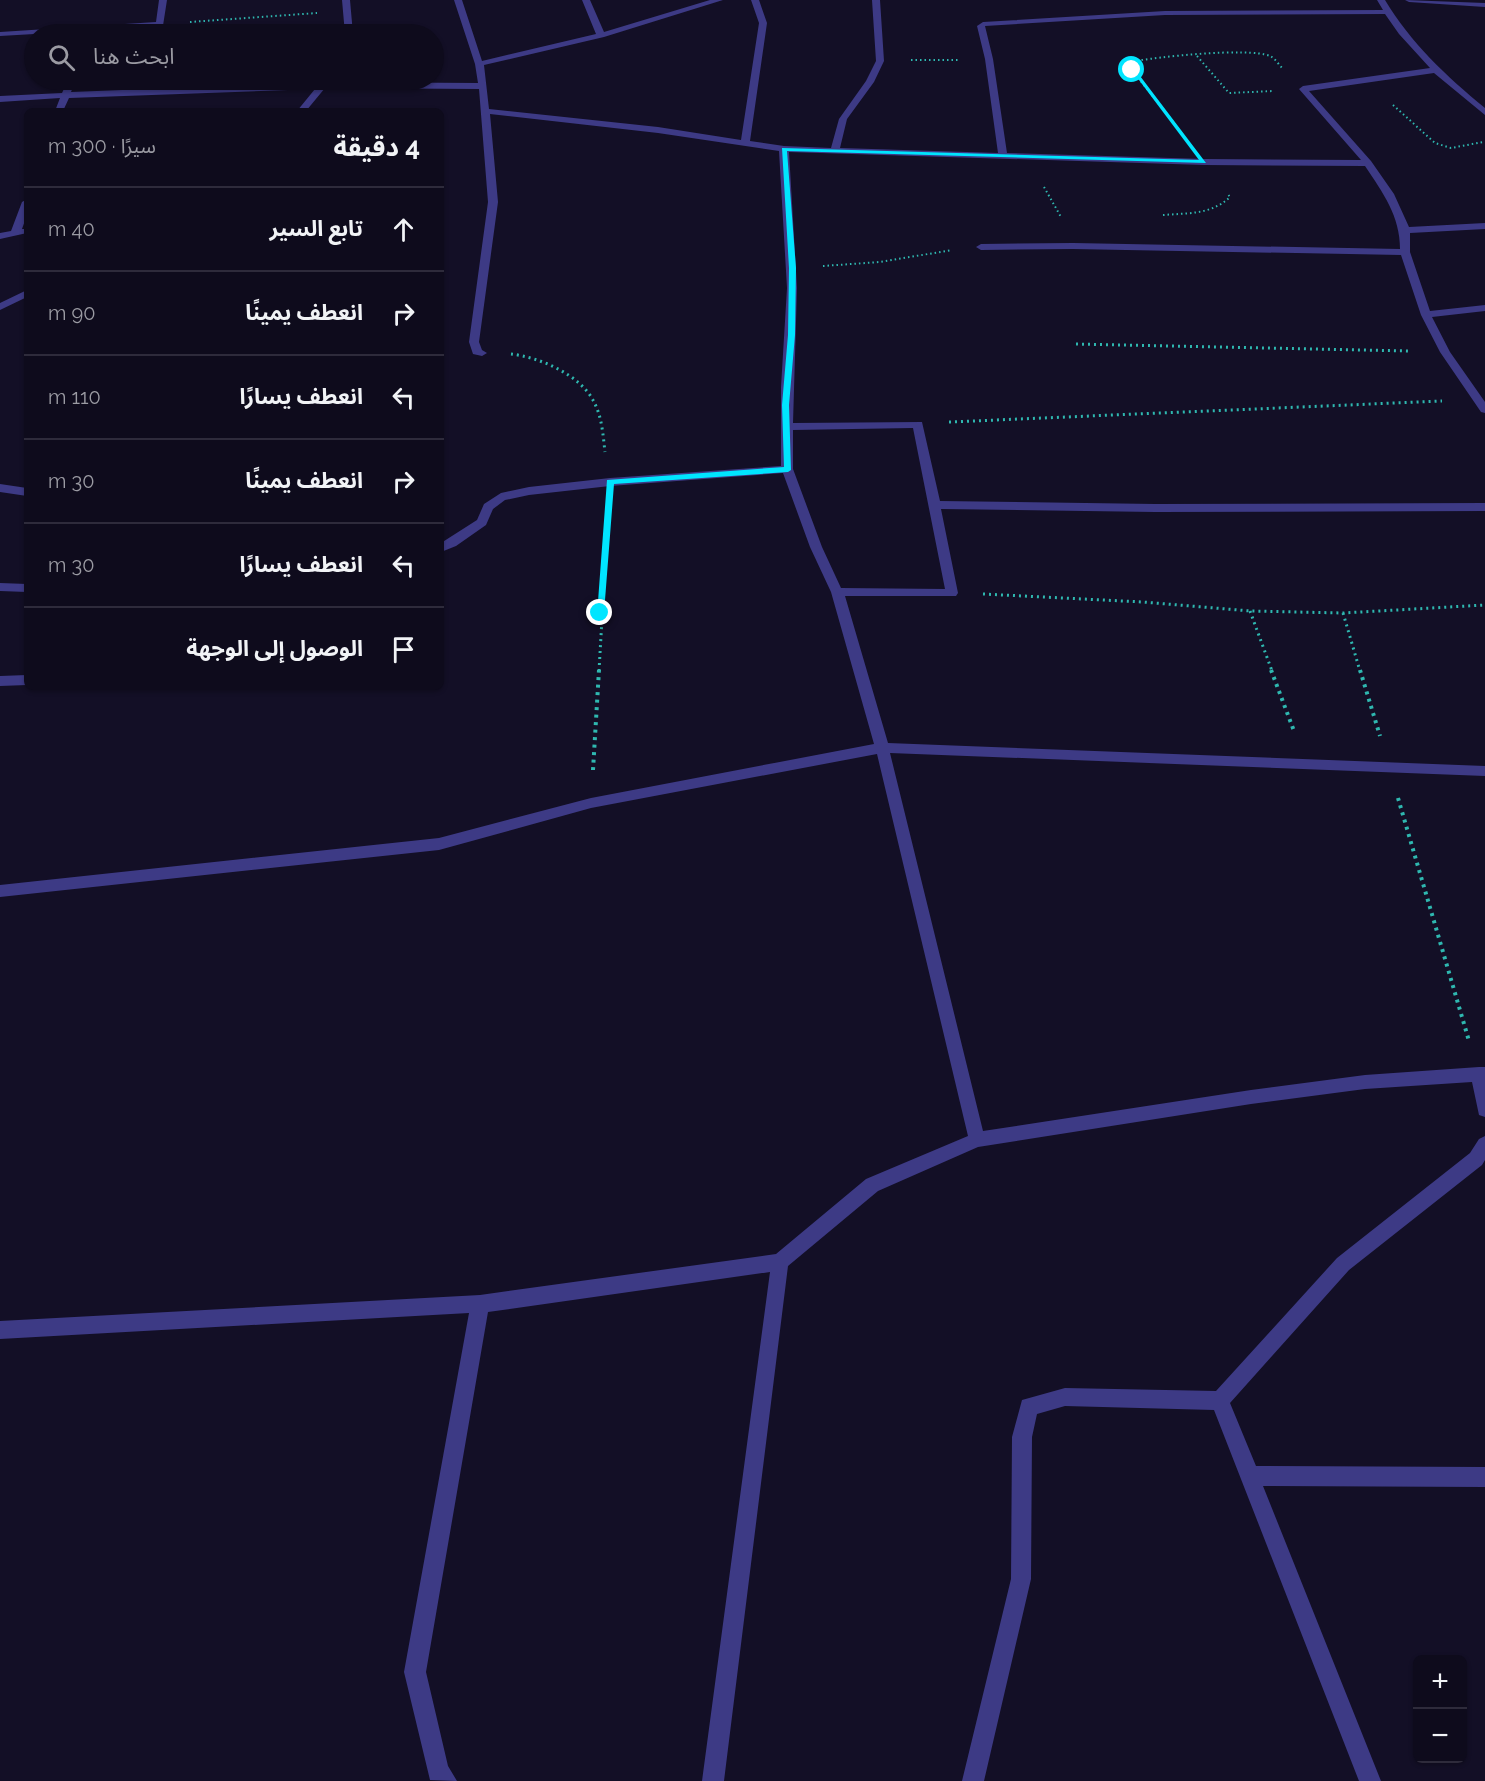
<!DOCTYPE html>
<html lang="ar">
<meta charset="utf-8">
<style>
body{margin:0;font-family:Raleway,"Noto Sans Arabic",sans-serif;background:#171425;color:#f1f3f6;direction:rtl}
.controls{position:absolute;right:18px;bottom:18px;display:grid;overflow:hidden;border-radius:9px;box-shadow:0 2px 4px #0004}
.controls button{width:54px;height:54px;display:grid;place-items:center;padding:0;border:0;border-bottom:2px solid #2e2b3b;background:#0e0b1c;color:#f1f3f6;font:30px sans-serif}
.stop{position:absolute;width:18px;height:18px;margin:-14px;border:4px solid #00e5ff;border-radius:50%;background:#fff}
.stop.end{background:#00e5ff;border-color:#fff;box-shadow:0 2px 6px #0008}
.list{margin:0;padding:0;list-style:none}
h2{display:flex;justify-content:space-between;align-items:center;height:78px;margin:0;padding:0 24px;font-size:26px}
h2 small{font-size:20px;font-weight:400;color:#9b9ba3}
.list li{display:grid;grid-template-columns:39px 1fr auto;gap:18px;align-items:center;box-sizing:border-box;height:84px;padding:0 24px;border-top:2px solid #2e2b3b}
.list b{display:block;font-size:22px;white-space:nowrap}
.list em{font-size:20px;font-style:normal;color:#9b9ba3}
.icon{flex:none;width:33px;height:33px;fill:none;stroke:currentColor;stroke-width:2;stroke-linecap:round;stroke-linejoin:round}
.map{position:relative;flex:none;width:1485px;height:1781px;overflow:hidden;direction:ltr}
.search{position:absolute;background:#0e0b1c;box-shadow:0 2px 4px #0004;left:24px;top:24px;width:420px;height:66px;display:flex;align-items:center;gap:15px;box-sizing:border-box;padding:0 21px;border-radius:33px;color:#9b9ba3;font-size:22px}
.panel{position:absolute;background:#0e0b1c;box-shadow:0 2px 4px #0004;left:24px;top:108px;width:420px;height:582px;border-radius:9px;direction:rtl}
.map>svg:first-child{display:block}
</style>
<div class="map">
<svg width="1485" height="1781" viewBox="0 0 1485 1781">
<rect width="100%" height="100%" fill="#130f26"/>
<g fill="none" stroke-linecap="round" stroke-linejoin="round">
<path stroke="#2fb8b0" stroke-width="2" stroke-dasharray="1.5 3" stroke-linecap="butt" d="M190,22L317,13
M1197,56L1229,93L1274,91
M911,60H958
M1393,105L1435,143L1451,148L1483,142
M1181,132L1132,70L1130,62C1156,57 1248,47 1270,56C1275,58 1279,65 1283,69
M1044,187L1061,217
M1163,215C1187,213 1211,215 1230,197L1227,193
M823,266L880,262L952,250"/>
<path stroke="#2fb8b0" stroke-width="3" stroke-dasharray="2 4" stroke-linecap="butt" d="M1076,344L1408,351
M511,354C539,357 581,375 594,402C602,417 603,435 605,452
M949,422L1442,401
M983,594L1143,602L1250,611L1343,613L1485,605
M1250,611L1272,671
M1343,613L1360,671
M599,671L608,514"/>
<path stroke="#2fb8b0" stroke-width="4" stroke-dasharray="3 4.5" stroke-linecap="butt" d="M1271,670L1294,731
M1360,670L1380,736
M593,770L599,670
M1398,798L1469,1041"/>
<path fill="#3d3a85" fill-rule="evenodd" d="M159,0H167L162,32L158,34L154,32L155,27L0,36V32L156,22Z
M342,0H350L353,34H345Z
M454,0H462L482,61L596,34L582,0H590L604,32L710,0H723L604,37L484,65L489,109L658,127L741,140L759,23L751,0H759L767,23L750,141L784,146L831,148L839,119L866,81L876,61L872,0H880L884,61L874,82L847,119L840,148L998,153L985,59L977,26L983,22L1165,11L1383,10L1377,0H1385C1411,43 1446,76 1485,108V115L1434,73L1309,91L1371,161L1394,194L1409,227L1485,223V229L1410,233V252L1430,311L1485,305V311L1432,317L1450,352L1485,402V413L1481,412L1440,352L1421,315L1401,255L1073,249L981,250L976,247L981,244L1073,243L1400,249C1400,216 1383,193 1365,166L1204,165L789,152L797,288L793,423L922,422L940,501L1155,504L1485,503V511L1155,512L941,509L958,593L956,596H845L888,743L1485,766V776L890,753L983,1131L1251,1090L1365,1075L1479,1067H1485V1117L1479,1115L1472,1082L1365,1089L1251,1104L978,1147L878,1191L788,1266L724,1781H702L770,1272L488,1312L426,1672L448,1766L457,1781L430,1780L404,1672L469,1313L0,1339V1321L480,1295L776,1254L866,1179L968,1136L877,754L591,808L439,850L0,897V885L439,838L591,798L874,744L831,592L810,547L783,473L610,486L529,495L505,500L493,509L486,525L456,546L441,552V543L477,520L484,504L501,493L529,487L610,478L781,466V387L787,288L779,151L658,133L490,114L498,202L479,342L482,350L487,353L482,356L473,354L469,342L488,202L479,89L325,88L306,111H297L315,89L69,98L63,111H55L60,98L0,102V96L62,93L68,80H76L71,92L323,82L478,83L475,64ZM1385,14L1399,34L1430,68L1303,86L1299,89L1361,160L1204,159L1007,153L993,59L985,26L1165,15ZM913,428L945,589L841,588L822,547L793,469V430Z
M1405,0L1485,3V7L1409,2Z
M27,199V215L22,229H27V233L0,239V233L11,231L22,202Z
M27,290V297L0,310V303Z
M0,484L27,488V496L0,492Z
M0,583L27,584V592L0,591Z
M27,675V685L0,686V676Z
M1485,1136V1160L1482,1165L1349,1270L1230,1403L1256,1466L1485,1467V1487L1263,1486L1381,1781H1359L1214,1410L1065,1406L1037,1414L1032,1437L1031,1579L984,1781H962L1011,1579L1012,1437L1022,1400L1065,1388L1216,1391L1337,1258L1470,1153L1479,1139Z"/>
</g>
<path fill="#00e5ff" d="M1130,68H1134L1206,163L787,151L796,268L795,335L789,405L791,470L788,472L614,484L604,613L597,615L607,480L784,467L782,405L788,335L789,268L782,148L1199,160Z"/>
</svg>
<div class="controls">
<button>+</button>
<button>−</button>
</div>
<div class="stop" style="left:1132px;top:70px"></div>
<div class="stop end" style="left:600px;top:613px"></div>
<div class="search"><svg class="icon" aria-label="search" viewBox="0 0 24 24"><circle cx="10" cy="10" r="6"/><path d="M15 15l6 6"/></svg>ابحث هنا</div>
<section class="panel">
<h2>4 دقيقة<small>سيرًا · 300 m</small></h2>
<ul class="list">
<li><svg class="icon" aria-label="ahead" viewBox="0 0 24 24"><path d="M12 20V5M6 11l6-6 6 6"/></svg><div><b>تابع السير</b></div><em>40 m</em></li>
<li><svg class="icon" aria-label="right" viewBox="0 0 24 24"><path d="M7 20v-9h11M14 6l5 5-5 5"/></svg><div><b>انعطف يمينًا</b></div><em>90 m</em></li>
<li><svg class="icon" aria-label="left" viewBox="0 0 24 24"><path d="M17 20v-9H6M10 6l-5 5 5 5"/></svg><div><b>انعطف يسارًا</b></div><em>110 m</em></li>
<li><svg class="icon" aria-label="right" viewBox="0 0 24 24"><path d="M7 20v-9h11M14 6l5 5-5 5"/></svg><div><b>انعطف يمينًا</b></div><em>30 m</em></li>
<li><svg class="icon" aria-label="left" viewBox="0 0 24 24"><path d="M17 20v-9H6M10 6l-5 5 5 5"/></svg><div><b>انعطف يسارًا</b></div><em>30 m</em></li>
<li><svg class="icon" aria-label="arrive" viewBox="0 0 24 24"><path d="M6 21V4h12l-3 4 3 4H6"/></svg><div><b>الوصول إلى الوجهة</b></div></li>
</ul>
</section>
</div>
